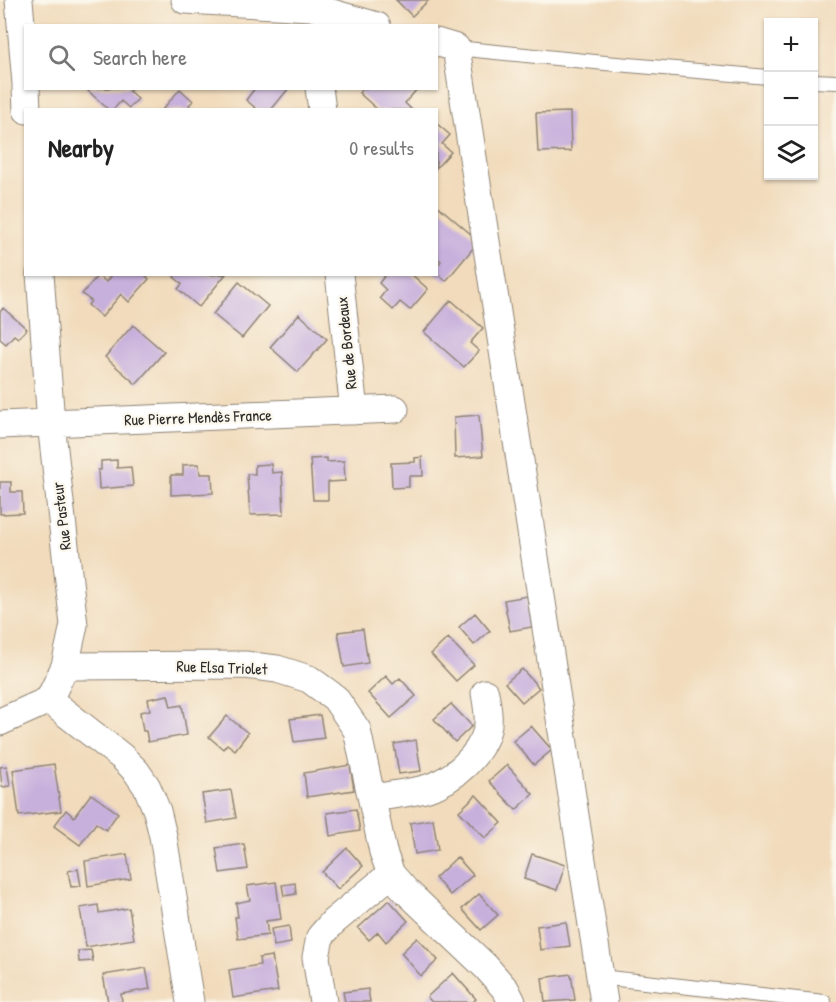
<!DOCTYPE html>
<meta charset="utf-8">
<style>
body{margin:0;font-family:"Patrick Hand",sans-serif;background:#f6f6f6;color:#222}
.controls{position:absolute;right:18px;top:18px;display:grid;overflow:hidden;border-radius:0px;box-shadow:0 2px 4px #0004}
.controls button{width:54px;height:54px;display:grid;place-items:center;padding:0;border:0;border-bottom:2px solid #e0e0e0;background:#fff;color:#222;font:30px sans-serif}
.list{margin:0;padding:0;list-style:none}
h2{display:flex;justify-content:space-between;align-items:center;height:78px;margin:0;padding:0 24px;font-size:26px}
h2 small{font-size:20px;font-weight:400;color:#767676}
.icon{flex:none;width:33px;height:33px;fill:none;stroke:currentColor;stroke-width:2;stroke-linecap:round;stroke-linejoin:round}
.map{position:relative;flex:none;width:836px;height:1002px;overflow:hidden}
.search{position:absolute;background:#fff;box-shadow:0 2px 4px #0004;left:24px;top:24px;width:414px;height:66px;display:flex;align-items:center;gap:15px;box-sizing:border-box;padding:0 21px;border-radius:0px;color:#767676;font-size:22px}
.panel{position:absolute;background:#fff;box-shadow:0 2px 4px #0004;left:24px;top:108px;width:414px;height:168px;border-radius:0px}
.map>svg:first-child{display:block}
</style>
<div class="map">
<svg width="836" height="1002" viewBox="0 0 836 1002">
<rect width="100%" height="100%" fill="#fbf7ec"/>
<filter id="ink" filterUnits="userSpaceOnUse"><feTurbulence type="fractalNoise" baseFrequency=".0167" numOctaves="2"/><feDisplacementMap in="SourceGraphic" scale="12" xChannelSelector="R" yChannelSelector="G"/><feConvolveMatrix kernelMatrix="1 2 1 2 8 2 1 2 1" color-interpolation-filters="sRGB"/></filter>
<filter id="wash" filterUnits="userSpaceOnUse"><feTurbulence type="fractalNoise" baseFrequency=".008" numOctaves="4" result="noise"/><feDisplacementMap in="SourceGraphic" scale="24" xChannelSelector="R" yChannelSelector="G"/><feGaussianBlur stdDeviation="1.35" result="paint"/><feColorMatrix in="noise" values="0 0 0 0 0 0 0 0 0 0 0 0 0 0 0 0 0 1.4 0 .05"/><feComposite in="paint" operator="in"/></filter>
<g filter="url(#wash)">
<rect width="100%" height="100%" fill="#f1dbbc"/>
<g id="blocks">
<path fill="#c8b0dc" d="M396,0H429L412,16Z
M85,88H132L129,91L138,99L129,108L121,101L113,110H109Z
M255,88H289L271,110H258L246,100Z
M363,88H418L405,103L412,110H378L359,93Z
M180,89L193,101L189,105L193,110H162Z
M570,112L571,151L538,152L536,113Z
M436,123L450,135L442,144L451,152L436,168Z
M438,206L473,236L474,247L446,281L436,273V267L441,261L436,257V208Z
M112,274H144L149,279L129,302L121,294L102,317L88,305L91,301L82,294L98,275L106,282Z
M176,274L209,275L226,274L199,307L178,289L182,284L174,277Z
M386,274H411L428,289L410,310L400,302L393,310L380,298L386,290L379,283Z
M239,282L268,306L242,338L213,314Z
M451,300L483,328L470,343L479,351L464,367L424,332Z
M3,308L27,329L18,338L14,335L6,344L0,339V312Z
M299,314L327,339L298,372L270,347Z
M133,325L164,352L136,384L105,357Z
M479,415L483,456L455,458L454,417Z
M422,457L423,476H409V487L392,488L391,463L415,462V458Z
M327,458V462L344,461L345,481L328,482V500H313L310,459Z
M117,460V468L131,467L133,486L99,489L98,470H101V461Z
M199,464L200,474H212L213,493L171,495V475H183V465Z
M271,464L272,473L282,472L284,514L250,515L247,474H255V465Z
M0,482H11V492H22L23,513L0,514Z
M527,596L532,627L510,631L504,600Z
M475,613L490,631L474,645L459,627Z
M363,629L368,663L344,667L338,632Z
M448,638L474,665L456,681L431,654Z
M522,669L539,688L522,702L505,683Z
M386,676L393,684L400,678L416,696L391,718L368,693Z
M168,695L171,707L182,705L187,735L148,742L146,731H143L140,712L150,710L148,699Z
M451,704L472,726L455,742L434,719Z
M320,715L324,738L294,742L290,719Z
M227,716L248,733L235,750L227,744L223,749L209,737Z
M531,726L552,750L534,765L513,741Z
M416,740L421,771L399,774L394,744Z
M54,764L61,811L19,816L13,770Z
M350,765L354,790L307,797L304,773Z
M507,765L533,794L516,810L489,781Z
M7,766L10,786L2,787L0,767Z
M231,790L236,818L207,823L202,794Z
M91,794L118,813L106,830L96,823L80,845L54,826L66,810L74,817Z
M476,795L502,823L485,838L459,811Z
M356,809L360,831L330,836L327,813Z
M433,819L438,850L415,854L410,823Z
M244,844L248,869L220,873L216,848Z
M347,848L363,866L338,889L322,872Z
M127,854L131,879L88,886L85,861Z
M532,854L565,865L557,890L524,879Z
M457,857L473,875L450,895L435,878Z
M78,869L81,886L71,887L68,871Z
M276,882L281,919L266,921L268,935L238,939L235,917H238L236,903L250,900L247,886Z
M295,883L296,894L284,896L282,885Z
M479,894L498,915L481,930L462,909Z
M389,900L408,921L386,942L378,932L369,940L358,928Z
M98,905L99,913L129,908L134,939L86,947L80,908Z
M566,922L570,946L540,950L537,926Z
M289,926L291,943L274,946L271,929Z
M417,938L438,960L421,976L401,953Z
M91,950L93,961L79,962L78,951Z
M272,956L278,991L233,998L229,970L260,965L259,958Z
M146,968L150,989L121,994L122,1002H108L103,975Z
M453,973L476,999L473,1002H432L427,997Z
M571,974L575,1000L545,1002L542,978Z
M368,989L370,1002H345L343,992Z"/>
</g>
</g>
<g filter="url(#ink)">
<use href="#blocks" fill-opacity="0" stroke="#8e8374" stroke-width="1.5"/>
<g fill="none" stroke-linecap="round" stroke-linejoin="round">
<g stroke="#8e8374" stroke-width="16">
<path id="lane" d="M456,48L605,63L768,77
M814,81L836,82
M600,977L824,1002"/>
</g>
<g stroke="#8e8374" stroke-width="29">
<path id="street" d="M19,0L26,84
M185,0L311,7L377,26
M436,42L456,48L604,1002
M26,88L27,110
M319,88L322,110
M339,274L354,411
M0,425L395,409
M65,666L245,665L277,669L309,679L335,698L357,730L383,852L391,874L406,891L486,967L506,990L512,1002
M49,700L122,757L136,771L147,787L157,811L163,836L190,1002
M0,722L49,700L65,666L74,625L51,423L40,274
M373,798C391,795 411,793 428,788C453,780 480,756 487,730C490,719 487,705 485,693
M323,1002L316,957L320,937L333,922L391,874"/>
</g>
<use href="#lane" stroke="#fff" stroke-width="14"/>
<use href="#street" stroke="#fff" stroke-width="27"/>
</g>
</g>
<g text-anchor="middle" stroke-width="4.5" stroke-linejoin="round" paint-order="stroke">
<g font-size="16" fill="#2b2b2b" stroke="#fbf7ec">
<text transform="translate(346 343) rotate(-96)" y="6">Rue de Bordeaux</text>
<text transform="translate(198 417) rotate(-2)" y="6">Rue Pierre Mendès France</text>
<text transform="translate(61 516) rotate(-97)" y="6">Rue Pasteur</text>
<text transform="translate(222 667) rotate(2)" y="6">Rue Elsa Triolet</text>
</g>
</g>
</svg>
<div class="controls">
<button>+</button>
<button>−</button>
<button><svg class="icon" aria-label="layers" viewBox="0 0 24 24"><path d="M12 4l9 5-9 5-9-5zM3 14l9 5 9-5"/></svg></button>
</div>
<div class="search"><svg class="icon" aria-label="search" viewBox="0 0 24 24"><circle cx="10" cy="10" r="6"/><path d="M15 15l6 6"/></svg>Search here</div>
<section class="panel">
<h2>Nearby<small>0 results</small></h2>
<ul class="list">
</ul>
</section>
</div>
